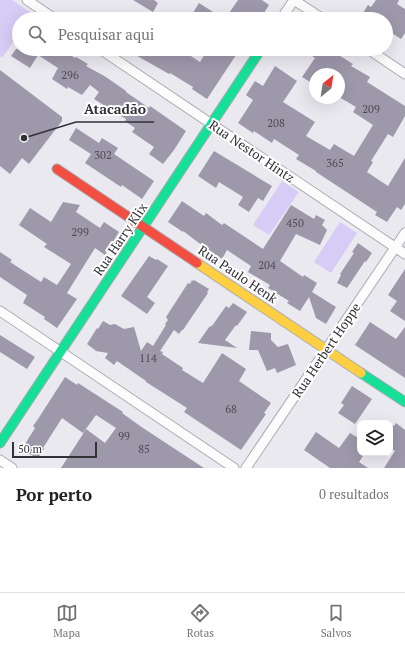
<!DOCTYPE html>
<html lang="pt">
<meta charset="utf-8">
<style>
body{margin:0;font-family:"PT Serif",serif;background:#f2f2f2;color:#222}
.controls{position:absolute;right:12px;bottom:12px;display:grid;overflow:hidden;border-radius:8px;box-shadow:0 4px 16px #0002}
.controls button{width:36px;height:36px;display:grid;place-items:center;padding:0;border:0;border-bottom:1px solid #e0e0e0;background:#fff;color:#222;font:20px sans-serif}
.compass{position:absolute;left:309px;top:68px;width:36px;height:36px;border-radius:50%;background:#fff;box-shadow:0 4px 16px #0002;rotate:30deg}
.scale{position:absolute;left:12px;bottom:10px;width:85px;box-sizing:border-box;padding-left:4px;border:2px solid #323136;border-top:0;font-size:11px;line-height:14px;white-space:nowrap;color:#323136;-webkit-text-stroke:3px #fff;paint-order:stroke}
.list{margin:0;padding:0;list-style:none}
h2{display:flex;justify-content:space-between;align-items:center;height:52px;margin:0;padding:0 16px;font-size:17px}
h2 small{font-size:13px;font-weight:400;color:#767676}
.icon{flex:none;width:22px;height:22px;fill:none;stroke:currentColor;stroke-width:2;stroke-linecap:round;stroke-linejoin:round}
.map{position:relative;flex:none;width:405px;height:468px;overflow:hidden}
.search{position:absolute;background:#fff;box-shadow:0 4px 16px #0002;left:12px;right:12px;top:12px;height:44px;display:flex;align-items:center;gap:10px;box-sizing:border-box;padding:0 14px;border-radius:22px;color:#767676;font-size:15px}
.sheet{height:124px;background:#fff}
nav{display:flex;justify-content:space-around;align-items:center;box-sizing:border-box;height:56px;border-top:1px solid #e0e0e0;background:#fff;font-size:11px;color:#767676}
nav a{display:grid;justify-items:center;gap:2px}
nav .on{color:#727177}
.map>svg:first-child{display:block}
</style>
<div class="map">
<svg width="405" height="468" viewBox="0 0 405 468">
<rect width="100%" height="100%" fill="#eae9f0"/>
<path fill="#d6ccf6" d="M0,0H12L33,14L29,19H19V34L2,58L0,56Z
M282,181L299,192L269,235L253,225Z
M340,222L357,233L331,273L314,262Z"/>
<path fill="#9e98ab" d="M133,0H154L158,3L153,12Z
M238,0H262L269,5L260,19H225Z
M376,0H399L397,4L405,9V33L401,39L392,33L386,42V19H359L368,5L371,7Z
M199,3L224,19H189Z
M16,49H61L75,58L76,57L88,64L86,66L106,77L126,91V92L149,108L150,106L186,131L174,150L163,164L149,154L154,147L132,132L135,128L125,121L126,119L94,99L99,92L90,85L82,95L68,87L67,89L52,79L58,68L38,55L30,68L11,56Z
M125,49H180L200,62L208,49H240L207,99L192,89L193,87L170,73L169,74Z
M302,49H329L353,64L351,66L370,77L367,82L405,106V116L393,137L388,134L371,161L373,162L367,172L388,186L405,158V204L401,210L397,207L387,222L375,215L377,212L316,172V171L296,159L299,155L274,139L272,143L254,131L253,133L238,123L253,100L246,95L255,81L263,86L275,66L297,81L283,102L315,122L306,136L330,150L334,144L354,156L373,125L353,112L356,107L339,97V74H315V85L302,77L315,58Z
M0,70L62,117V121L29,164L22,158L10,174L0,166Z
M76,128L99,143L102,138L118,148L114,154L154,181L142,199L122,185L121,187L85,163L91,154L69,140Z
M214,151L272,186L263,201L258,198L249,212L238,205L243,197L219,182L216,188L198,176Z
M182,201L204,216L206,213L222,225L224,223L263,249L291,205L314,219L316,215L325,220L322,225L327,230L320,245L296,234L280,261L303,277L304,275L317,283L312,292L336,307L326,324L316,318L309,297L300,311L287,303L289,301L268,288L270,285L248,272L251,266L227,250L222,259L207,249L183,231V232L168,222Z
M63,202L80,205L76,212L100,228L104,222L119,232L105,255L95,248L67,293L77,299L57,328L44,319L45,317L23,303L27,295L0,277V252L12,260L10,262L41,282L44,277L57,285L71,264L44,247L47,244L19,225L30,208L51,222Z
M358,243L372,253L366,262L365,261L347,288L337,283L341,275L340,274L354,253L352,252Z
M149,256L156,260L157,259L168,266L147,297L155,303L147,314L121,296Z
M405,269V321L390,311L397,301L388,295Z
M192,280L193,281L194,280L209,289L207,292L208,293L183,330H182L179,334L174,330L160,351L163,352L162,354L183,368L182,370L203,383L222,353L246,369L239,381L271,403L264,413L266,414L241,450L184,412L187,408L146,382V381L117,361L114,365L105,358L108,353L96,351L95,350L87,344L97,328L98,329L103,321L110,325L115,324L124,329L134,327L141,351L147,342L153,346L166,325L165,324L168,320L166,317L188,283L190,284Z
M233,303L247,312L237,326L236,325L225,340L237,348L198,343L209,327H210L212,325V326L226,306L229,308Z
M370,322L396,339L405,327V378L355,345Z
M251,331L271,333V340L278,347L288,344L296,365L277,373L275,368L267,371L258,350H249Z
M0,335L35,357L27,369L0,352Z
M65,377L77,385L78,383L123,412L122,413L143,428L204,468H61L81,437L86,429L105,443L116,428L96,415L83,433L62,418L43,448L44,449L38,458L37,457L36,458L22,449L35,428L33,426L38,419Z
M352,386L372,399L355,424L338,413L344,405L341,403Z
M396,423L405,430V468H384L395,451L390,448V424L394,426Z
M316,432L339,448L350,433L360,439V453H365L359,462L368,468H330L304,450Z"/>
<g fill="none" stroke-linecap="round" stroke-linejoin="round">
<g stroke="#acabb1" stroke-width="11">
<path id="street" d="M27,0L55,19
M294,0L323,19
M281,19L294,0
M100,49L405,254
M368,49L405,74
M0,311L234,468
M0,460L12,468
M246,468L405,233"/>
</g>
<g stroke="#acabb1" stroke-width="11">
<path id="fast" d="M361,373L405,402
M0,443L261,49"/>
</g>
<g stroke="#acabb1" stroke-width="11">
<path id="slow" d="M197,263L361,373"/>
</g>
<g stroke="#acabb1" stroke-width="11">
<path id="jam" d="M57,169L197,263"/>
</g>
<use href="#street" stroke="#fcfcfd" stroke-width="9"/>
<use href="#fast" stroke="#16e098" stroke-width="9"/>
<use href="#slow" stroke="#ffcf43" stroke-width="9"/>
<use href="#jam" stroke="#f24e42" stroke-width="9"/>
</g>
<g text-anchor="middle" stroke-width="4" stroke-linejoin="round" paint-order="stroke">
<g font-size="11" fill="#4d4b53">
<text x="70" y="79">296</text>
<text x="371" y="113">209</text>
<text x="276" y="127">208</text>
<text x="103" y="159">302</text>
<text x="335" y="167">365</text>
<text x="295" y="227">450</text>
<text x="80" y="236">299</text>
<text x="267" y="269">204</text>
<text x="148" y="362">114</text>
<text x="231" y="413">68</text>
<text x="124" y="440">99</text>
<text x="144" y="453">85</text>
</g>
<g font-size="13" fill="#323136" stroke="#fff">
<text transform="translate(252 151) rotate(34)" y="5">Rua Nestor Hintz</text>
<text transform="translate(120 239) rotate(-56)" y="5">Rua Harry Klix</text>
<text transform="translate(238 274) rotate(34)" y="5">Rua Paulo Henk</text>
<text transform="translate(326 350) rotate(-56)" y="5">Rua Herbert Hoppe</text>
</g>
</g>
<path fill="none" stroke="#323136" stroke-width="1.5" d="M24 138L76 122H154"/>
<circle fill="#323136" stroke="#fff" stroke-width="1.5" cx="24" cy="138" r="4"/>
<g font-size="14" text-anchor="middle" font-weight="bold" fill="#323136" stroke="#fff" stroke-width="4" stroke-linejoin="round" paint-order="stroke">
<text x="115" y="114">Atacadão</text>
</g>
</svg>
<div class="controls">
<button><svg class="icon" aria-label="layers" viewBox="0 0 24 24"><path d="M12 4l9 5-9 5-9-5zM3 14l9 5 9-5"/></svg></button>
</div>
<svg class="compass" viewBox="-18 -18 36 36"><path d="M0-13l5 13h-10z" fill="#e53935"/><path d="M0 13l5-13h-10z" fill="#767676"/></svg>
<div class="scale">50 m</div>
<div class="search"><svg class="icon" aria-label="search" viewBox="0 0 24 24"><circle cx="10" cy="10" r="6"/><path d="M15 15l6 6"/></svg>Pesquisar aqui</div>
</div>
<section class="sheet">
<h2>Por perto<small>0 resultados</small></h2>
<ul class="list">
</ul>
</section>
<nav>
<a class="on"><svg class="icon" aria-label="map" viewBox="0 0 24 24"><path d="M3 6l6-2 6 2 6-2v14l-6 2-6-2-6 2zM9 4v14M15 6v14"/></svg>Mapa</a>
<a><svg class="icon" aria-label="directions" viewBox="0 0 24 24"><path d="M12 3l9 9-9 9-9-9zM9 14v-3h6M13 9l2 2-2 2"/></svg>Rotas</a>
<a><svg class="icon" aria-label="saved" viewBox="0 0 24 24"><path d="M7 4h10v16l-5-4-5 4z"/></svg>Salvos</a>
</nav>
